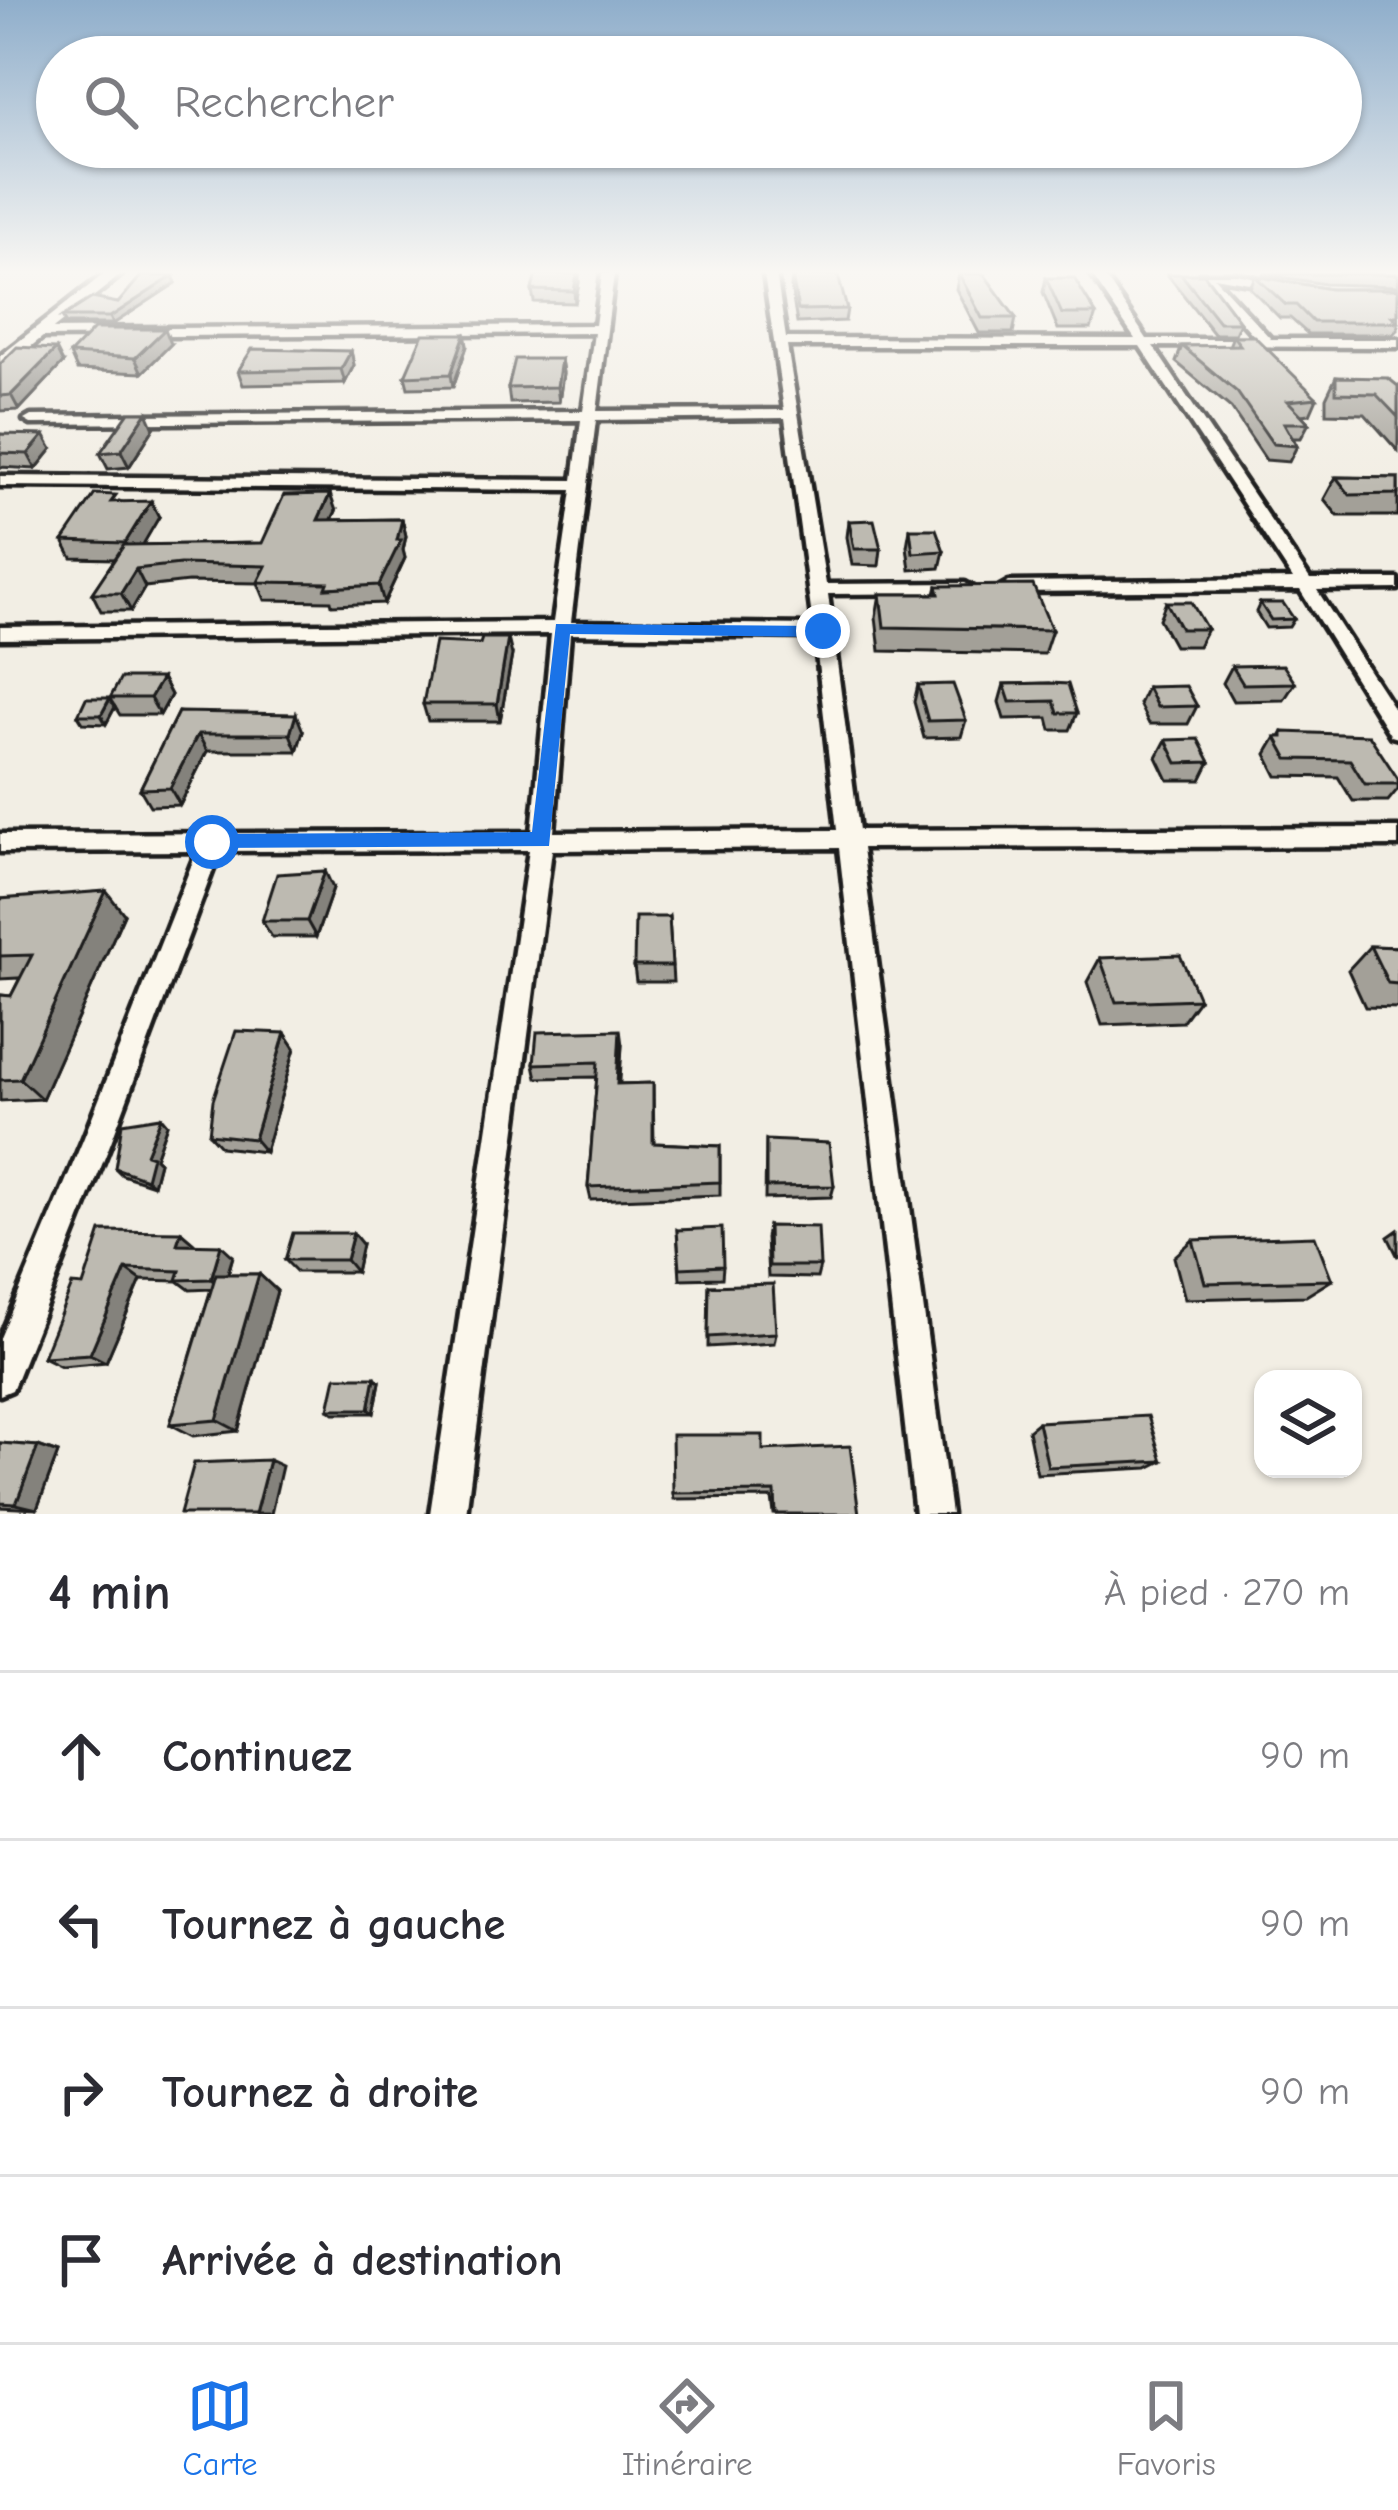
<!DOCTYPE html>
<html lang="fr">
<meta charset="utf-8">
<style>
body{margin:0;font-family:"Comic Neue",sans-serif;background:#f7f7f7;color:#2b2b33}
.controls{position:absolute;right:36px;bottom:36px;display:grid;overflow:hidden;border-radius:24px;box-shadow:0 3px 9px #0004}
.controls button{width:108px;height:108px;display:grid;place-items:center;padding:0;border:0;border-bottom:3px solid #e1e1e2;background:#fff;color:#2b2b33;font:60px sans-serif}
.stop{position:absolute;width:36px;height:36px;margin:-27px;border:9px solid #1a73e8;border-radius:50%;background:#fff}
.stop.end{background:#1a73e8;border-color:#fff;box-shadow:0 3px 12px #0008}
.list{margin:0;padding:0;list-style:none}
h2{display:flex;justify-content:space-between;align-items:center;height:156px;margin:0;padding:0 48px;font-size:51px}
h2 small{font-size:39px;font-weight:400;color:#7c7c81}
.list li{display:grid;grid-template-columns:78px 1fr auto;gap:36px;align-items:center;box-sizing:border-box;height:168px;padding:0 48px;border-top:3px solid #e1e1e2}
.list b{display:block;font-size:45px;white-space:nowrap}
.list em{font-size:39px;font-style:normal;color:#7c7c81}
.icon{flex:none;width:66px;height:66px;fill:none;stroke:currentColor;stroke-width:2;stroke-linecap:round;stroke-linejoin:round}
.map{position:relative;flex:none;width:1398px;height:1514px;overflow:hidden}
.search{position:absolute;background:#fff;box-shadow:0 3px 9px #0004;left:36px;right:36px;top:36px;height:132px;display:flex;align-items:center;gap:30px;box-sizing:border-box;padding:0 42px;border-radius:66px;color:#7c7c81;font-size:45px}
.sheet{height:828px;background:#fff}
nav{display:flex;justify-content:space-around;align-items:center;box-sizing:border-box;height:168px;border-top:3px solid #e1e1e2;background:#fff;font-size:33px;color:#7c7c81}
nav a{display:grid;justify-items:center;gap:6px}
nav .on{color:#1a73e8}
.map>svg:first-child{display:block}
</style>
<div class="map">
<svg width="1398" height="1514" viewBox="0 0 1398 1514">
<rect width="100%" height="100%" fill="#f2eee4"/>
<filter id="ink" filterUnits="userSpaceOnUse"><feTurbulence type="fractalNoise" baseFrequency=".00833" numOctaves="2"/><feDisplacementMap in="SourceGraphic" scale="24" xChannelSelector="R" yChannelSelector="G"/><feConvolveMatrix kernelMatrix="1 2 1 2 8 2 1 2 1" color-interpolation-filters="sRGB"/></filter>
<g filter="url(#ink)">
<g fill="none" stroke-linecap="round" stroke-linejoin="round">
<g stroke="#1c1c1c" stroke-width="9">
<path id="street" d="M602,274H614L597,411L784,410L764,274H776L786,338L1135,339L1091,274H1103L1147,339H1257L1199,274H1237L1285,284L1279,288L1214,277L1271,339H1398V347L1153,346L1310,579H1398V589L1317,590L1398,715V738L1391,736L1300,590L1009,592L1000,587L1009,582L1293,579L1140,346H787L826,584L965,583L974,588L965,593L828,594L859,830L1398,828V846L862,848L951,1514H915L839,848L552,850L466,1514H430L529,850L220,851L111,1142L17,1378L12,1390L0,1395V1338L83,1140L197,851L0,852V834L532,832L551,634L0,639V627L553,622L572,490L0,486V476L573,480L581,420L31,424L24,420L31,416L583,411L594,333L40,337L34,333L40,329L595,325ZM785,418L813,625L571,622L596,420ZM570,634L815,637L837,830L554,832Z"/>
</g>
<g stroke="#1c1c1c" stroke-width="9">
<path id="secondary" d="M104,274H122L0,371V356Z"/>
</g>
<use href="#street" fill="#fbf7ec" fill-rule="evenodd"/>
<use href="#secondary" fill="#fbf7ec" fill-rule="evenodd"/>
</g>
<path fill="#a3a098" stroke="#1c1c1c" stroke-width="3" d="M536,274H579V282L575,303L534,302L532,290Z
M959,274L1016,318L1013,333H979L956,289Z
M1167,274H1204L1240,322L1235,334H1214Z
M1262,274H1398V286L1325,284Z
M792,275L847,309L845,321L797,323L791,287Z
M173,276L176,283L113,324H66L62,317L118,303Z
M1255,276L1330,289H1398V329L1393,334H1308L1290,318H1280L1250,288Z
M1046,278L1096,314L1091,329H1058L1043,292Z
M465,334L467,346L453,387L408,388L405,376Z
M1233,336L1317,398L1310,414L1301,415L1309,423L1301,438H1293L1297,446L1289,462L1266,460L1231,408L1176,362L1182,346H1229Z
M171,344L142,373L77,370L70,354Z
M351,351L354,365L345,383L243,385L238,371Z
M561,359L563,373L559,402L510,403L508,388Z
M63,363L19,410L0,411V364Z
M1336,377L1398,386V451L1365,414L1326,413V398Z
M154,428L129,467L108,469L100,453Z
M0,434L52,449L36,469L0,467Z
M1336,477L1398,478V516H1338L1324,499Z
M119,501L159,517L142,545L262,543L336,511L332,520L402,519L406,536L403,550L405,558L384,603L332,605L331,601L265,600L258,583L188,582L145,587L131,611H101L92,593L115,559L72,558L63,541Z
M849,521L881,549L879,566L852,565L847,537Z
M910,529L944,551L940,568L910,570L907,546Z
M937,586L1052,630L1044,654L880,651L876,617L880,594H935Z
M1166,602L1207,629L1198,646H1174L1159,619Z
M1260,603L1294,619L1289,627L1266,628L1256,612Z
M512,655L500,721H428L423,704Z
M1232,666L1295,683L1284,700L1233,701L1223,683Z
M162,678L171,695L160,715H120L115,707L106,724L83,723L78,715L110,698Z
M1050,683L1077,713L1070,730H1051L1048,718L1004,719L999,702L1004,684Z
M918,685L966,720L961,737L924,738L914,702Z
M1147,687L1197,706L1188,724H1149L1139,704Z
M178,712L303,731L297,751H207L180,805L150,806L140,789Z
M1283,732L1398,779V789L1388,801H1353L1338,777L1277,776L1266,754L1276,737H1280Z
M1166,740L1210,762L1201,780H1168L1157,757Z
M333,888L316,937H272L262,921Z
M0,899L124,914L42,1099L0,1101V995L11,996L20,978L0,979Z
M669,917L673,982H636L634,966Z
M1370,946L1398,947V1008L1365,1007L1348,970Z
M1100,958L1199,999L1182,1022L1102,1025L1087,982Z
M285,1033L295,1048L265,1152L221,1147L209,1134Z
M622,1045L619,1084L653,1083L654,1143L720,1146V1195L591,1200L588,1187L597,1077L537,1078L534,1064Z
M161,1117L167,1124L155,1158L159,1162L153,1185L122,1175L115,1168Z
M766,1140L834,1186L831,1197L765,1199Z
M768,1226L820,1266L817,1278L768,1277L766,1238Z
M677,1230L723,1266L722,1278L680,1279Z
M1398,1230V1257L1388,1237Z
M181,1232L193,1244L233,1256L228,1274H259L277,1291L238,1431L193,1436L170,1424L211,1289L190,1290L178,1281L141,1280L106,1362L61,1366L43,1357L83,1286Z
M1193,1240L1332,1280L1306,1296L1185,1299L1174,1257Z
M362,1244L356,1272H297L285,1260Z
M709,1286L776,1333L774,1343L708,1347Z
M380,1382L374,1413H334L329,1409Z
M1038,1422L1162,1461L1148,1468L1037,1474L1028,1430Z
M0,1443L38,1446L58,1453L37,1509L0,1507Z
M763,1450L859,1514H774L772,1498L674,1499L673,1493Z"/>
<path fill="#84827c" stroke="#1c1c1c" stroke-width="3" d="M577,274L579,282L575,303L574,291Z
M173,276L176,283L113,324L110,317Z
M165,329L171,344L142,373L135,358Z
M465,334L467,346L453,387L451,374Z
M56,349L63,363L19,410L11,395Z
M351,351L354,365L345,383L341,369Z
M561,359L563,373L559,402L557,387Z
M147,412L154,428L129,467L121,451Z
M44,435L52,449L36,469L28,454Z
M330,494L336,511L323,537L318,520Z
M151,501L159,517L134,560L125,543Z
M402,519L406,536L403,550L405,558L384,603L379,585L397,540Z
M136,569L145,587L131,611L121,593Z
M508,638L512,655L500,721L497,704Z
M162,678L171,695L160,715L150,698Z
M110,699L115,707L106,724L101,715Z
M296,714L303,731L297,751L290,734Z
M198,734L207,751L180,805L170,788Z
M325,871L333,888L316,937L307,921Z
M106,891L124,914L42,1099L20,1079Z
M620,1030L622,1045L619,1098L617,1084Z
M285,1033L295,1048L265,1152L254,1139Z
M161,1117L167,1124L155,1158L159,1162L153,1185L146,1179V1154Z
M181,1232L194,1243L190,1255L177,1244Z
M353,1233L362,1244L356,1272L346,1260Z
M221,1245L233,1256L223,1289L211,1279Z
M126,1269L141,1280L106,1362L90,1354Z
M259,1274L277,1291L238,1431L217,1420Z
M375,1377L380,1382L374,1413L369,1409Z
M38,1446L58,1453L37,1509L16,1504Z
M269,1460L282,1466L271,1514H255Z"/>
<path fill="#bdbab1" stroke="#1c1c1c" stroke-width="3" d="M536,274H577L574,291L532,290Z
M959,274H984L1016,318H982Z
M1181,274H1204L1240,322H1219Z
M792,275H838L847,309L798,310Z
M141,276H173L110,317H62L92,298L118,303Z
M1255,276L1330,289H1398V316H1392L1398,322H1313L1296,305H1286Z
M1046,278H1074L1096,314H1062Z
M94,329H165L135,358L70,354Z
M423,334H465L451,374L405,376Z
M1233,336H1254L1317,398L1288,401L1309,423H1284L1297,446L1273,444L1237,392L1182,346L1240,345Z
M17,347L56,349L11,395L0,396V364Z
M252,349L351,351L341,369L238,371Z
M515,359H561L557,387L508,388Z
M1336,377L1388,378L1398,386V417L1376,394L1336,393Z
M129,412H147L121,451L100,453Z
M0,434L44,435L28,454L0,453Z
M1336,477L1398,478V494L1350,495Z
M95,494L116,495L111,502L151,501L125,543L63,541Z
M330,494L318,520L402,519L397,540H401L379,585L326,588L328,583L258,582L266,566L180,564L136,569L121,593H92L124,545L262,543L284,495Z
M874,520L881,549H854L849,521Z
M910,529H936L944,551L913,553Z
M1033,585L1052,630L884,627L880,594H939L937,586Z
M1166,602H1191L1207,629H1181Z
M1260,603H1283L1294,619L1271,620Z
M482,638H508L497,704H423L435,642L480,644Z
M1283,665L1295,683L1243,684L1232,666Z
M121,678H162L150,698H110Z
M1050,683L1068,684L1077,713H1058L1054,701L1010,702L1004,684Z
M953,684L966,720L928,721L918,685Z
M1186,686L1197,706L1157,707L1147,687Z
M86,698H110L101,715H78Z
M178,712L296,714L290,734H198L170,788L140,789Z
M1283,732L1369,735L1398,779V784H1365L1350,760L1288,759L1276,737H1283Z
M1198,739L1210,762L1177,763L1166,740Z
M325,871L307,921H262L277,874Z
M106,891L20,1079L0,1080V995L11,996L32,955L0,956V899Z
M635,917H669L672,966H634Z
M1370,946L1398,947V984L1388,983Z
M1180,955L1199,999L1116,1002L1100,958Z
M620,1030L617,1084L653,1083V1143L720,1146V1182L588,1187L598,1062L534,1064L537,1032Z
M236,1031L285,1033L254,1139L209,1134L213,1100Z
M161,1117L146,1154L152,1156L146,1179L115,1168L122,1123Z
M766,1140L829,1143L834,1186L766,1187Z
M768,1226L818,1227L820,1266H769Z
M722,1228L723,1266L680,1268L677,1230Z
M101,1231L181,1232L177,1244L221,1245L211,1279L177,1280L180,1271L126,1269L90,1354L43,1357L72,1285L83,1286Z
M293,1233H353L346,1260H285Z
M1315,1236L1332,1280L1205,1283L1193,1240Z
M216,1274H259L217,1420L170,1424Z
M773,1284L776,1333L708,1337L709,1286Z
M336,1377H375L369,1409H329Z
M1148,1416L1162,1461L1048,1467L1038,1422Z
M672,1435H763V1450L850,1446L859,1514H776L775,1492L673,1493Z
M0,1443L38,1446L16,1504L0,1503Z
M269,1460L255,1514H180L194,1463Z"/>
</g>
<linearGradient id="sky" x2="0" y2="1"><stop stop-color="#8faecb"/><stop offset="0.56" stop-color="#f9f7f3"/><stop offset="1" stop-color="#f9f7f3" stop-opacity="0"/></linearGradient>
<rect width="1398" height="486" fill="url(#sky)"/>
<path fill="#1a73e8" d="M556,624L823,626L831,631L823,637L570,634L549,846L204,848V836L212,834L532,832Z"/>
</svg>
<div class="controls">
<button><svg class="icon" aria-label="layers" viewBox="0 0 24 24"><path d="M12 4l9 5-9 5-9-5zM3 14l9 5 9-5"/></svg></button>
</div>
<div class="stop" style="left:212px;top:842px"></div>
<div class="stop end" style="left:823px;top:631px"></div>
<div class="search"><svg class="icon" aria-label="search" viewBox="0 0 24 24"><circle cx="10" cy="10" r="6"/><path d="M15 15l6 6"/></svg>Rechercher</div>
</div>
<section class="sheet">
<h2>4 min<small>À pied · 270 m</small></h2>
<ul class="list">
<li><svg class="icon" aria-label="ahead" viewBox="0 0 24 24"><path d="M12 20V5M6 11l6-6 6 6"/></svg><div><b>Continuez</b></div><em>90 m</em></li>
<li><svg class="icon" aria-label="left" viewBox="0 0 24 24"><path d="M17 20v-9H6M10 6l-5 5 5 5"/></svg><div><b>Tournez à gauche</b></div><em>90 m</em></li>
<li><svg class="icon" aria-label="right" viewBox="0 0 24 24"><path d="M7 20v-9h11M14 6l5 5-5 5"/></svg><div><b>Tournez à droite</b></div><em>90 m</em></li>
<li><svg class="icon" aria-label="arrive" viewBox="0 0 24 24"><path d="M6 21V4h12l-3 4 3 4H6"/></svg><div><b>Arrivée à destination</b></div></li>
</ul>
</section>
<nav>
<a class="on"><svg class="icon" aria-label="map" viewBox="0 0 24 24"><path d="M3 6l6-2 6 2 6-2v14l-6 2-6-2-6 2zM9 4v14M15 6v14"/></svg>Carte</a>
<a><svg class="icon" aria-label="directions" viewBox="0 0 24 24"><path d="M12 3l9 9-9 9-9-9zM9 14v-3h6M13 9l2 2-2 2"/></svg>Itinéraire</a>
<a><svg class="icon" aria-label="saved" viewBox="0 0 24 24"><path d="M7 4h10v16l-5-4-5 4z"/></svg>Favoris</a>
</nav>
